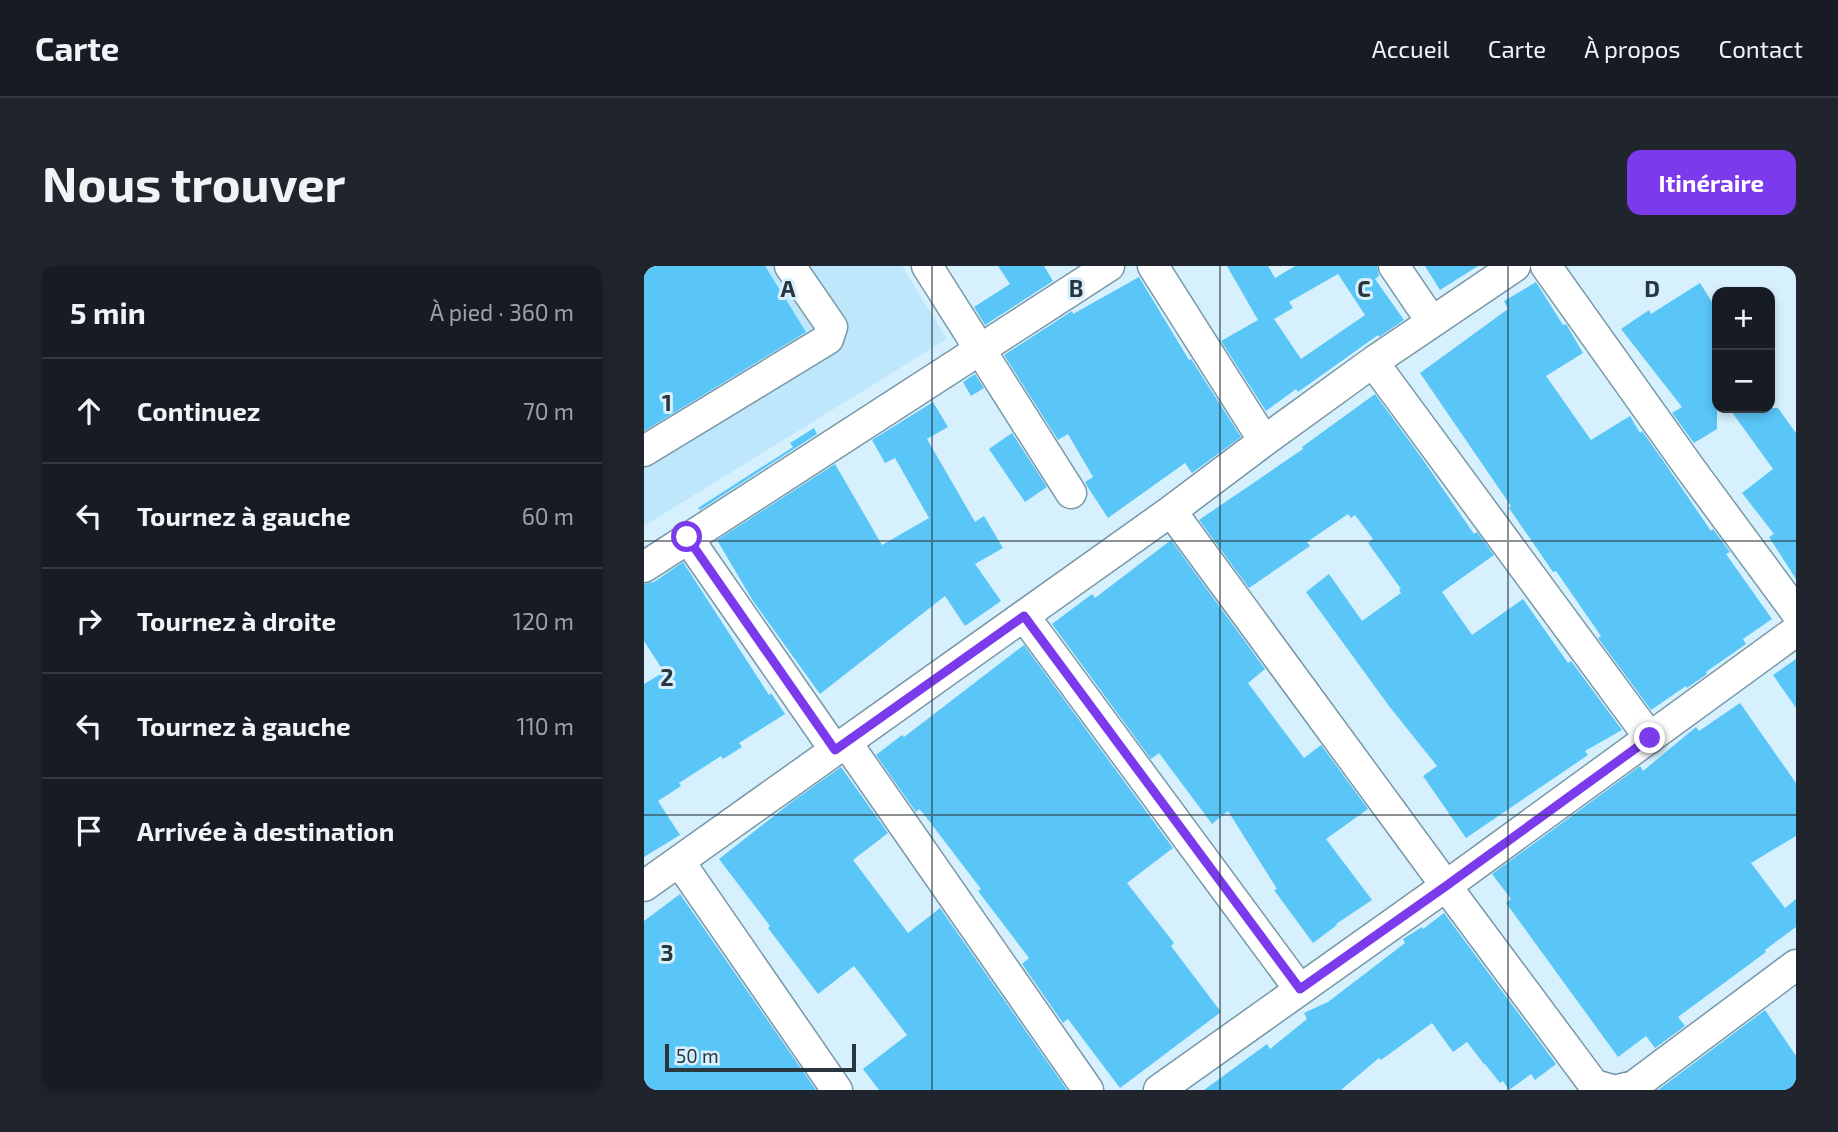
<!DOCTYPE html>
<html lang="fr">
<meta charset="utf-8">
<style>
body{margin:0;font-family:"Exo 2",sans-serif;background:#20242c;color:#f1f3f6}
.controls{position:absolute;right:21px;top:21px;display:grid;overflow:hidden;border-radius:14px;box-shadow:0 4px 10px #0003}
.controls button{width:63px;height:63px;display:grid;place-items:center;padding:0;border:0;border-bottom:2px solid #363941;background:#171b24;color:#f1f3f6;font:35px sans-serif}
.scale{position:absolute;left:21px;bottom:18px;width:191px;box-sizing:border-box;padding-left:7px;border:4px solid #2a363d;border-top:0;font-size:19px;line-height:24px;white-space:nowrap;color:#2a363d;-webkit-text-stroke:5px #d6f0fe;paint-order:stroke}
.stop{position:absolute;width:21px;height:21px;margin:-16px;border:5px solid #7c3aed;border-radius:50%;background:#fff}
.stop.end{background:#7c3aed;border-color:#fff;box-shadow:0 2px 7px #0008}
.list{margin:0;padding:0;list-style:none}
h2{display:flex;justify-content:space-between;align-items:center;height:91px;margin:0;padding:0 28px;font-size:30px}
h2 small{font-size:23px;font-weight:400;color:#9ea1a6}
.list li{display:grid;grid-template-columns:46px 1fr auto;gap:21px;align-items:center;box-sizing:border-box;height:105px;padding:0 28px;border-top:2px solid #363941}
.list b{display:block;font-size:26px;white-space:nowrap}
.list em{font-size:23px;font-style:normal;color:#9ea1a6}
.icon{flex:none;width:38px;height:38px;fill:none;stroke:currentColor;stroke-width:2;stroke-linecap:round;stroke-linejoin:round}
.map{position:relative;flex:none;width:1152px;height:824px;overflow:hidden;border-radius:14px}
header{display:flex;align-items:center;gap:42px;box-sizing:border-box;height:98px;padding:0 35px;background:#171b24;border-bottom:2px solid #363941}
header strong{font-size:33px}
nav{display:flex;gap:38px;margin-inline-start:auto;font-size:24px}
.intro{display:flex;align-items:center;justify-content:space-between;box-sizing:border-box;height:168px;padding:0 42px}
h1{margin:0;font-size:49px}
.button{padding:18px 32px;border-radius:14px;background:#7c3aed;color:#fff;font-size:24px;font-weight:700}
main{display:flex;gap:42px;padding:0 42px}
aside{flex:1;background:#171b24;border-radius:14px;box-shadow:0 4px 10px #0003}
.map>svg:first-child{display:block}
</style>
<header>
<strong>Carte</strong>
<nav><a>Accueil</a><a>Carte</a><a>À propos</a><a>Contact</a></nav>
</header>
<div class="intro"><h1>Nous trouver</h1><a class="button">Itinéraire</a></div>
<main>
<aside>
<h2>5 min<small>À pied · 360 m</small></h2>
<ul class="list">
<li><svg class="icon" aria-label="ahead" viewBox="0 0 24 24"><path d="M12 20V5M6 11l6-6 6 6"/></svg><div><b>Continuez</b></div><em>70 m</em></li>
<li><svg class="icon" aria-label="left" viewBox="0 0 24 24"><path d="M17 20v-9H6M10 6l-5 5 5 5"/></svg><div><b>Tournez à gauche</b></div><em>60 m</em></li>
<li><svg class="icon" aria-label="right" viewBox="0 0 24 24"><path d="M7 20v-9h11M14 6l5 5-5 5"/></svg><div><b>Tournez à droite</b></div><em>120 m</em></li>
<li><svg class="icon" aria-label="left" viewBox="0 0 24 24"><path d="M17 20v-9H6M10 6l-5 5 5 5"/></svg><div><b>Tournez à gauche</b></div><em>110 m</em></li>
<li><svg class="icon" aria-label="arrive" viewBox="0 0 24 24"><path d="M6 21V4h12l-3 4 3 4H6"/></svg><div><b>Arrivée à destination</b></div></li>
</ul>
</aside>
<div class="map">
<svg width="1152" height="824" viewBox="0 0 1152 824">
<rect width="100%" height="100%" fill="#d6f0fe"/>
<path fill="#bee7fc" d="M0,0H258L303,73L0,260Z"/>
<path fill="#59c6f7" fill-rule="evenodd" d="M0,0H121L162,66L0,165Z
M354,0H400L409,15L341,59L330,41L366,18Z
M583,0H624L631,12L651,0H733L735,10L731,13L760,54L735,71L734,69L654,126L652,123L622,145L577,75L614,54ZM694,8L721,49L657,93L630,53L649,42L645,36Z
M781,0H834L796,24Z
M495,11L545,94L547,93L597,171L548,207L541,197L464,252L443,220L441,216L449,211L424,168L414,174L360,89L428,45L429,48Z
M892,16L919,59L922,58L939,87L902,110L947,174L986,150L996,167L998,165L1020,196L1067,265L1069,263L1086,286L1082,288L1128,353L1099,373L1102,378L1062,406L1063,408L1043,422L1042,420L1007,444L954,372L957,370L912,305L909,306L865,242L867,240L776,107L864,43L860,35Z
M1056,17L1073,44V163L1050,177L1028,147L1038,141L977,63L1005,44L1007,48Z
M331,108L340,122L327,130L319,116Z
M731,128L777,191L830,268L833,266L850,289L798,326L828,369L879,333L924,397L927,395L978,464L941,485L944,489L822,572L779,510L793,500L745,440L662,326L685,308L718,355L757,327L755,324L757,323L724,277L729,273L711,249L707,252L704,248L663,276L666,280L605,322L555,254L659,183L658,181Z
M289,136L304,161L283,173L331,256L340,250L359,282L331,298L357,335L321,360L301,330L176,428L109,335L73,274L191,198L238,279L285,252L251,192L241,197L228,174Z
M1085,142H1134L1152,167V313L1125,271L1130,268L1098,227L1129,203Z
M170,162L173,168L56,244L54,242L149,181L146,177Z
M368,167L403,221L381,236L345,183Z
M527,274L621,403L604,417L660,492L677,479L724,543L682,573L728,634L692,658L693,659L669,677L630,624L633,623L584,545L568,558L515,487L507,493L408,358L448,328L451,332Z
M39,296L125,429L127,427L141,448L95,477L98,481L79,493L77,490L35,517L37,520L14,535L36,569L0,591V418L20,406L0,375V318L10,316Z
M380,379L529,582L483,617L530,677L527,680L577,746L476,822L424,753L419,757L378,698L385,692L334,625L337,623L279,547L275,543L272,546L232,489L258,469L260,471Z
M1152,393V442L1129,409Z
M1096,437L1152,517V570L1107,597L1141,642L1152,633V661L1121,684L1122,686L1034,751L1041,760L1011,782L1002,770L974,791L862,637L867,633L848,608L996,500L999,505L1052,461L1055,465Z
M197,501L244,567L209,594L264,667L296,642L423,824H235L219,803L263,769L210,700L174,728L124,662L126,660L75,593L149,535Z
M36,628L172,824H0V655Z
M800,647L912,798L891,814L887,808L865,824L859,815L856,817L841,798H840L823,776L809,786L788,757L737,794L735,792L697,824H560L623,778L626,783L663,753L660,747L684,736L761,677L759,673L778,661L779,663Z
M1121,744L1152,790V824H1014Z"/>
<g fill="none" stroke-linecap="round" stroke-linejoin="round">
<g stroke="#7897a7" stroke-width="33">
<path id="minor" d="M283,0L427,227
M509,0L620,175
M750,0L788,56
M902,0L1048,205L1152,346
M729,96L1006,472
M0,185L184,73L188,61L146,0
M527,245L802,620L950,819L968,824
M43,271L191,484
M0,301L465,0
M380,350L656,724
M202,476L444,824
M35,595L193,824
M0,620L527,245L620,175L729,96L871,0
M515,824L802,620L1152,365
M974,824L990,820L1152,699"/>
</g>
<use href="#minor" stroke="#fff" stroke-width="30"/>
</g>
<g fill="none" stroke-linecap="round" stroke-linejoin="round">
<path stroke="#7c3aed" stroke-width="9" d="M43,271L191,484L380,350L656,723L802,620L1006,472"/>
</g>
<path fill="none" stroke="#2a363d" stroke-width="2" stroke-opacity="0.55" d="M288,0V824M576,0V824M864,0V824M0,275H1152M0,549H1152"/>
<g font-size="23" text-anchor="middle" font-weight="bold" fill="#2a363d" stroke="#d6f0fe" stroke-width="6" stroke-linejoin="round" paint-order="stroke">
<text x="144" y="31">A</text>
<text x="432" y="31">B</text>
<text x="720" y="31">C</text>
<text x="1008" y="31">D</text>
<text x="23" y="145">1</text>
<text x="23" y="420">2</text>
<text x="23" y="695">3</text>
</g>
</svg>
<div class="controls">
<button>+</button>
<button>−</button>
</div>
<div class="scale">50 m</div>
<div class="stop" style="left:43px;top:271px"></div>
<div class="stop end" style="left:1006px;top:472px"></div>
</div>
</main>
